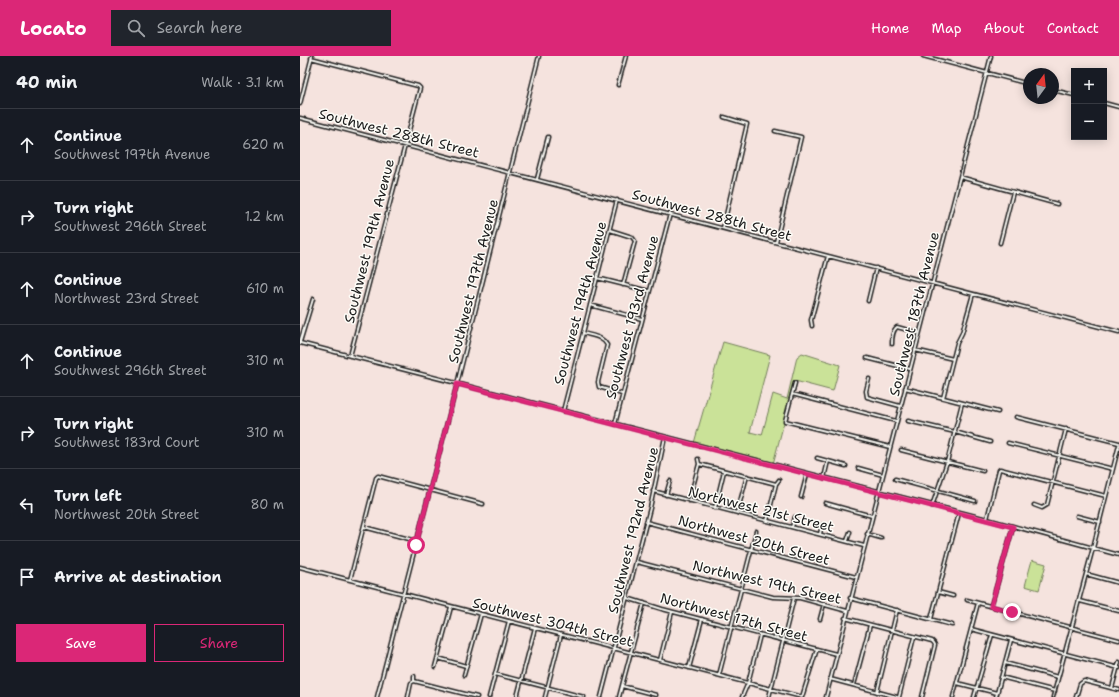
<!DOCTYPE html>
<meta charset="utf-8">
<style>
body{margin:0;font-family:"Shantell Sans",sans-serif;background:#20242c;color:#f1f3f6}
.controls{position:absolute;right:12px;top:12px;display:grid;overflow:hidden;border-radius:0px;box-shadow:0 2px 10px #0003}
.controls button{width:36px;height:36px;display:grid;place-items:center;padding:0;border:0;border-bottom:1px solid #363941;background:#171b24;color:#f1f3f6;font:20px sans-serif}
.compass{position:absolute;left:723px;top:12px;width:36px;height:36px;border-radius:50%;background:#171b24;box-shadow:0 2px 10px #0003;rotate:15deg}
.stop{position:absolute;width:12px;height:12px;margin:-9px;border:3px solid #db2777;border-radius:50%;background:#fff}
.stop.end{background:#db2777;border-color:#fff;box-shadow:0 1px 4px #0008}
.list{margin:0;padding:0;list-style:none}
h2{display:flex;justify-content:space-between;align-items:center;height:52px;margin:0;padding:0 16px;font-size:17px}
h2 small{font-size:13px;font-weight:400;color:#9ea1a6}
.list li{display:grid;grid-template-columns:26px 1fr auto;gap:12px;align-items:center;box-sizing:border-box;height:72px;padding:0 16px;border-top:1px solid #363941}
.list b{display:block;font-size:15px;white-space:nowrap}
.list p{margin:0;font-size:13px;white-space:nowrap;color:#9ea1a6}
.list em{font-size:13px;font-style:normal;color:#9ea1a6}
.actions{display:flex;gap:8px;padding:12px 16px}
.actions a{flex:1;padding:9px 0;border:1px solid #db2777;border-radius:0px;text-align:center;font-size:14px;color:#db2777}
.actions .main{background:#db2777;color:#fff}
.icon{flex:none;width:22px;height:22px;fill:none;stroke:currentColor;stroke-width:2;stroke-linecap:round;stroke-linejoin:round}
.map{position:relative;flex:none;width:819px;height:641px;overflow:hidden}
header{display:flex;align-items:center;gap:24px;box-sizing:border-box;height:56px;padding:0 20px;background:#db2777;color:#fff}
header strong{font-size:19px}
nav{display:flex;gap:22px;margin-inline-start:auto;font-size:14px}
.search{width:280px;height:36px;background:#20242c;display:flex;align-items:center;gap:10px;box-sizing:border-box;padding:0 14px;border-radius:0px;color:#9ea1a6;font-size:15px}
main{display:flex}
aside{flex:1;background:#171b24}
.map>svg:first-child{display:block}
</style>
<header>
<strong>Locato</strong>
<div class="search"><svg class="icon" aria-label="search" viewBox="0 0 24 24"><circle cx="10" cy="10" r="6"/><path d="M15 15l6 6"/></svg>Search here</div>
<nav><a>Home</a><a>Map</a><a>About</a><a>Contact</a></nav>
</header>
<main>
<aside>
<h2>40 min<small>Walk · 3.1 km</small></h2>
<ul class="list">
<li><svg class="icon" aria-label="ahead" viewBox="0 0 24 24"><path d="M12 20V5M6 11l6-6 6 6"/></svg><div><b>Continue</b><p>Southwest 197th Avenue</p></div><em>620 m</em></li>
<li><svg class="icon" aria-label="right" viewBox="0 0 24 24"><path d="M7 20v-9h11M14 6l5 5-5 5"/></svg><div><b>Turn right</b><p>Southwest 296th Street</p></div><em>1.2 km</em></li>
<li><svg class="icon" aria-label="ahead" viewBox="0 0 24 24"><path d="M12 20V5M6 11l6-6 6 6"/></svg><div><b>Continue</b><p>Northwest 23rd Street</p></div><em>610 m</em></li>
<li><svg class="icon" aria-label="ahead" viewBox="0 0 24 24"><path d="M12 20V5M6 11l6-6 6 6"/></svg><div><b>Continue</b><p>Southwest 296th Street</p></div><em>310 m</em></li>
<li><svg class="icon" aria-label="right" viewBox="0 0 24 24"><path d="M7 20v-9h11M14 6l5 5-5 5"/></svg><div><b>Turn right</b><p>Southwest 183rd Court</p></div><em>310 m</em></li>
<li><svg class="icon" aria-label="left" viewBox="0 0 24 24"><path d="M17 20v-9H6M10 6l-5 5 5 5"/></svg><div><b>Turn left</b><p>Northwest 20th Street</p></div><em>80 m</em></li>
<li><svg class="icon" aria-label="arrive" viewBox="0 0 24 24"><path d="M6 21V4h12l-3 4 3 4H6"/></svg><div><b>Arrive at destination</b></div></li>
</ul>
<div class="actions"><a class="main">Save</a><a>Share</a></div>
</aside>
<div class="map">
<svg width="819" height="641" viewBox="0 0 819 641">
<rect width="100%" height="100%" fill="#f5e3de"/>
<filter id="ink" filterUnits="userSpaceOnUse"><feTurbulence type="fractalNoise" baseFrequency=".025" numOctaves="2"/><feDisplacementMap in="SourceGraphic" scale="8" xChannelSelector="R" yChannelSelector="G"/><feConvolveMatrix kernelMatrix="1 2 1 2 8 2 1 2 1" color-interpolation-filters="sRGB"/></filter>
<g filter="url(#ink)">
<path fill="#cae298" stroke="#737f5a" d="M423,286L470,299L450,376L462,379L473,338L487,343L497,301L502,297L540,309L533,335L495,325L473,408L394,387Z
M732,504L746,508L739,534L725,530Z"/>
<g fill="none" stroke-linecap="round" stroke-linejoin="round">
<g stroke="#1c1c1c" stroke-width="5">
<path id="minor" d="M623,0L729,28
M11,2L118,30L120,32L50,300
M318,29L326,0
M753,34L774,39
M804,47L819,51
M0,48L12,0
M0,62L819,276
M475,75L501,81L476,186
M660,121L757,148
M237,123L248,81
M423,172L447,68L424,61
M310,174L332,181L335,185L323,229
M700,187L713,136
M297,222L349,235
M568,245L576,212
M290,249L342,263
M512,270L511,264L528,200
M283,277C292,280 302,280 307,289L298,326L299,331L322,338
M0,286L13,243
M0,287L687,463L819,499
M592,288C592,282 592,275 597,271L619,277
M615,294L653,303
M567,302L610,313
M569,323L566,335L567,341L600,350
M495,327L485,365L590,391
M605,332L698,356
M492,338L596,365
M643,342L657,287L662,277L673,238
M263,355L317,144
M716,361L819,387
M608,365L655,376L690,386
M315,368L370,158
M708,387L813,413
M601,394L683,415
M517,402L528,405
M399,408L476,428
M558,412L583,419
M524,422L528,405L546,410
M595,423L675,445
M353,435L564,490
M366,439L370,425
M501,441L507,418
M389,445L399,408L398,403
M525,447L572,460
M734,449L742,452L747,449L766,373
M632,450L647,406L662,347
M415,452L424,415
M437,457L447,420
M777,460L800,466
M687,463L699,414L700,413L806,440
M467,465L476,428L479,424
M346,466L556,521
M64,471L117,485
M492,471L495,461
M520,478L522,469
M567,478L581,482
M547,485L550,476
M337,506L473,541L500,542L547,555
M0,511L502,641
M786,518L819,527
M50,524L76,422L78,420L183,448
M638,536L653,540
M327,542L362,553L536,598
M550,542L652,569
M667,544L819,584
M780,545L819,555
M691,550L713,471
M545,562L632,585L634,587L635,589L622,641
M520,563L524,548
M631,563L659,457
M671,573L819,612
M138,602L166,610
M360,604L372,556
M705,607L758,621
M135,611L151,551
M389,612L402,563
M195,618L284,641
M164,619L181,558
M419,619L456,475
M701,621L755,635
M530,623L597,641
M114,625L177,641
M657,627L697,637
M554,629L570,569
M322,630L356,639
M812,632L819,606
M577,636L597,554
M77,641L157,328L239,0
M108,641L111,627L114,625V620
M189,641L209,565
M217,641L235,572
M245,641L261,579
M301,641L350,452L365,381
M319,641L344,547
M442,641L448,627L460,579
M469,641L494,542
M502,641L517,593
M526,641L691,0
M599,641L614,581
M653,641L678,547
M674,641L692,579
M696,641L711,584
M753,641L793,492L819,389
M776,641L780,628L784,625L819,634"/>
</g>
<use href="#minor" stroke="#fdfcf7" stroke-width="2"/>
</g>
</g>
<g fill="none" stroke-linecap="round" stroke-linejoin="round" filter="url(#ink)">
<path stroke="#db2777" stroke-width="5" d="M116,489L157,328L713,471L691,550L712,556"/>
</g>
<g text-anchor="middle" stroke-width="3" stroke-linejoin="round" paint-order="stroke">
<g font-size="14" fill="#1c1c1c" stroke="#fdfcf7">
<text transform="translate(99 77) rotate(14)" y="5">Southwest 288th Street</text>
<text transform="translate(412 159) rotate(15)" y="5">Southwest 288th Street</text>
<text transform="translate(69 185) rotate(-76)" y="5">Southwest 199th Avenue</text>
<text transform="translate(173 225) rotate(-76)" y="5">Southwest 197th Avenue</text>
<text transform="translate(280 247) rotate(-75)" y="5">Southwest 194th Avenue</text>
<text transform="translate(614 258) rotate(-76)" y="5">Southwest 187th Avenue</text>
<text transform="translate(332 261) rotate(-75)" y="5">Southwest 193rd Avenue</text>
<text transform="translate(461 453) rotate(14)" y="5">Northwest 21st Street</text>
<text transform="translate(333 474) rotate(-76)" y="5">Southwest 192nd Avenue</text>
<text transform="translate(454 484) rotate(15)" y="5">Northwest 20th Street</text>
<text transform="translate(467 526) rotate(13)" y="5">Northwest 19th Street</text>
<text transform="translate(434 561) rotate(15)" y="5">Northwest 17th Street</text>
<text transform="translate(253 566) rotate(14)" y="5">Southwest 304th Street</text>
</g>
</g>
</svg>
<div class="controls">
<button>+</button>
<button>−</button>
</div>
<svg class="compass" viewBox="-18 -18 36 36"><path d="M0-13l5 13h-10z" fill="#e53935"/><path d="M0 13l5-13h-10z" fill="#9ea1a6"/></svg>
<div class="stop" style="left:116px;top:489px"></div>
<div class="stop end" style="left:712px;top:556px"></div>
</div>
</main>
